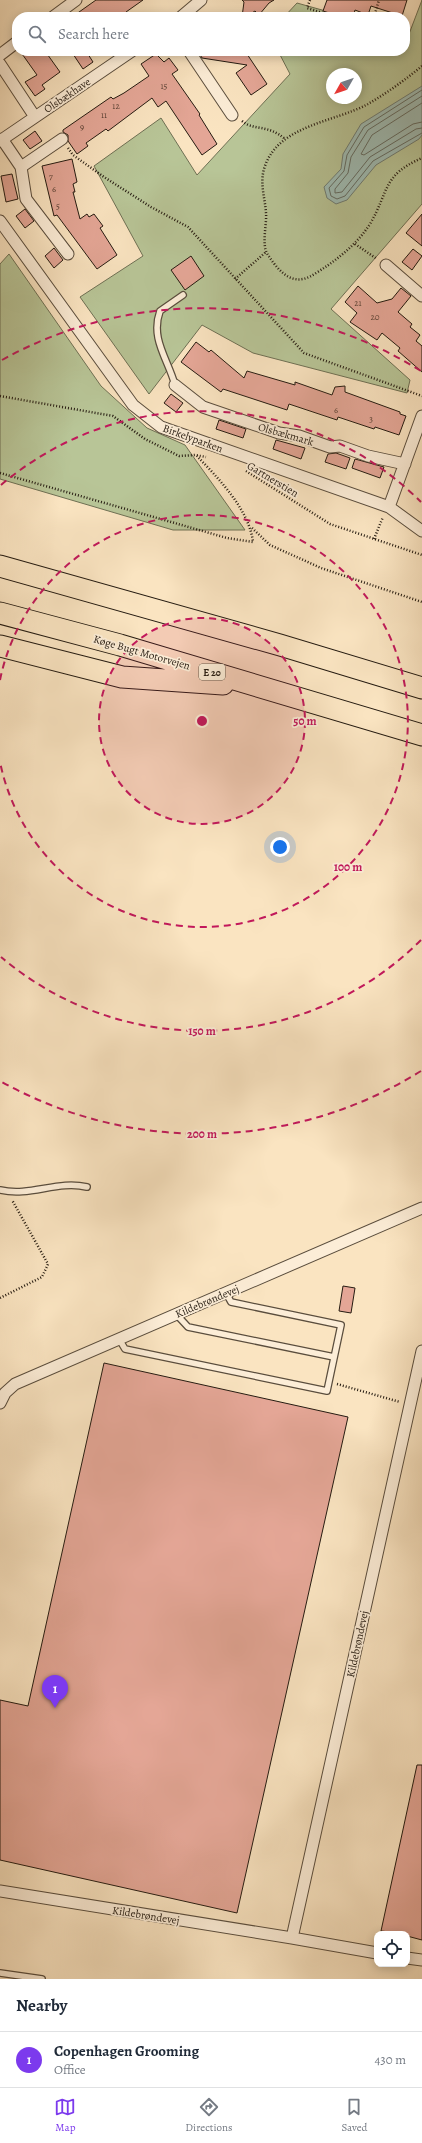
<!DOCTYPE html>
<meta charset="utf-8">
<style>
body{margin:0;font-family:Alegreya,serif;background:#f2f2f3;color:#1f2937}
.controls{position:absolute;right:12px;bottom:12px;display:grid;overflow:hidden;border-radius:8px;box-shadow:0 2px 10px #0003}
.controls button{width:36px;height:36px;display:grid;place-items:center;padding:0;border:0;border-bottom:1px solid #e0e1e3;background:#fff;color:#1f2937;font:20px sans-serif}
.compass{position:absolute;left:326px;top:68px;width:36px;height:36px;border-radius:50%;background:#fff;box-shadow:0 2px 10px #0003;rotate:230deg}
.you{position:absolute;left:280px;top:847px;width:14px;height:14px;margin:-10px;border:3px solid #fff;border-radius:50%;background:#1a73e8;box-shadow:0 0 0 6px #1a73e833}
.badge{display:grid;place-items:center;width:26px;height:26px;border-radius:50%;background:#7c3aed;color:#fff;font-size:13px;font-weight:700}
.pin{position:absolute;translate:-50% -33px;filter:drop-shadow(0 1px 2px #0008)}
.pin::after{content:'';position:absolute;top:21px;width:14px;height:12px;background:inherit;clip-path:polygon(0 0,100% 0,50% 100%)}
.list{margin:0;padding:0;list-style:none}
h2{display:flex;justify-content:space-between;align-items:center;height:52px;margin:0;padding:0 16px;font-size:17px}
h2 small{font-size:13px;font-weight:400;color:#747a83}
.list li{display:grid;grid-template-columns:26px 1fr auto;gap:12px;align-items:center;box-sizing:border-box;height:56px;padding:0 16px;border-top:1px solid #e0e1e3}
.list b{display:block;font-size:15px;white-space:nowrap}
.list p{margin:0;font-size:13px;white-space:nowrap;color:#747a83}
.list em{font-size:13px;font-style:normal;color:#747a83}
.icon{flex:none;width:22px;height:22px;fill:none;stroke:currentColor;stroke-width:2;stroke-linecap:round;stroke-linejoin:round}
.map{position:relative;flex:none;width:422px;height:1979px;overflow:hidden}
.search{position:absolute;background:#fff;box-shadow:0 2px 10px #0003;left:12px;right:12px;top:12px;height:44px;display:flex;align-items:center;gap:10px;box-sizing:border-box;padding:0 14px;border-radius:16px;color:#747a83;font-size:15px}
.sheet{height:108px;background:#fff}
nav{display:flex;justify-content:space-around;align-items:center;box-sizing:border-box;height:56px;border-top:1px solid #e0e1e3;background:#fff;font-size:11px;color:#747a83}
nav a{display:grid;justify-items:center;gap:2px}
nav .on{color:#7c3aed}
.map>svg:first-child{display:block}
</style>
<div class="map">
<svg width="422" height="1979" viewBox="0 0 422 1979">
<rect width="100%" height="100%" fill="#fae4c1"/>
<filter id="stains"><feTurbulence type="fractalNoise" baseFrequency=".005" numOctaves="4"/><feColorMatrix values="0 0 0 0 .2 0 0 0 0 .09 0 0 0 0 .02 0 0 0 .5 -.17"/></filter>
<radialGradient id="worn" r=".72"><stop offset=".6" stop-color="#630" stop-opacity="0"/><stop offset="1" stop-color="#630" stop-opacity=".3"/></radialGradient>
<path fill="#b8c597" stroke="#6e7054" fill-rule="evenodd" d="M422,0V204L331,309L410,380L407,393L253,353L202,325L149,394L80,297L143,256L94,166L161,118L197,175L290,74L278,51H405V33L409,34ZM332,74H356V98H332Z
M297,3L347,17H284Z
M9,254L101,386L147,428L185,445L245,530H173L0,479V264Z"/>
<path fill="#9fbeb7" stroke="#6e7d75" d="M422,86V135L419,139L376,165L347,200L336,204L327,198L324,187L341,169L343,154L361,124Z"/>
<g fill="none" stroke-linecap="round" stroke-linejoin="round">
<path stroke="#626c64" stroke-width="1" d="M422,90L364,127L347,155L344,171L329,188L331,196L337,199L345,196L373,161L422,133
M422,96L368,130L351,157L348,173L335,189V193L342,192L370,157L416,129L422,128
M422,103L372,135L361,154L364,155L413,124L422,122"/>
</g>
<path fill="#e4a696" stroke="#251b11" d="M96,0H143L126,12L130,17H72Z
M242,0H274L269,3L259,15L255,11L245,17H242L244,2Z
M327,0H407L402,16L371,6L368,15L355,10L353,17H342L323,11Z
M20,51H45L60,72L42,85L45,89L35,96L25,82L37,75Z
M71,51H86L93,62L83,69Z
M198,51H245L267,84L251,95L236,73L247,65L202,58Z
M156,54L164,62L169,58L178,70L172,74L200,114L199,115L217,144L202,155L166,101L158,107L152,98L108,131L106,129L86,143L88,146L77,154L68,141V135L63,132V130L111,97L113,99L124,93L149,76L141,64Z
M35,131L42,141L30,149L23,140Z
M72,159L77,182L73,184L75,192H73L80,219L87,214L89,217L94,214L103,226L100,228L117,255L97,269L57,215L54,216L42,166Z
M12,174L18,199L6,202L1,176Z
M25,209L34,221L25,228L16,216Z
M422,214V246L406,233Z
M54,248L63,260L54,268L45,256Z
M413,249L422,256L412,270L402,262Z
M191,256L204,276L185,290L171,270Z
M358,286L377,303L392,299L401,288L411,296L398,312L412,324L410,327L420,335L416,341L422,346V372L398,351L400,348L382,333L377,340L350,322L357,313L345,302Z
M196,342L209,352L211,350L244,378L247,371L295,385V382L332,395L335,387L345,386V392L400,412V414L406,416L399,435L375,427L374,429L338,417L337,420L289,404L287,410L223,389L221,392L181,362Z
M171,394L183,403L176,412L164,403Z
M219,420L246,429L243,438L216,429Z
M276,440L305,448L301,459L273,449Z
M336,453L350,458L346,469L325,462L328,454Z
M355,459L384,467L380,478L352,468Z
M343,1286L355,1288L351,1313L339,1311Z
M104,1363L348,1417L237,1913L0,1860V1700L28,1706Z
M417,1765H422V1940L407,1936V1934L381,1931Z"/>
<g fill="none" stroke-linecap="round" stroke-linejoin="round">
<g stroke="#5a4d3d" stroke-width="8">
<path id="service" d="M175,385C168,359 150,339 160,311L183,295
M0,1190C31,1197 57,1180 87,1187
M176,1314L188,1327L334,1357
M119,1339L125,1349L327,1391L341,1325L231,1302L226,1293
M0,1973L42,1979"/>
</g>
<g stroke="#5a4d3d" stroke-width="13">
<path id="minor" d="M53,17L76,0
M181,17L201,0
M189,51L232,115
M0,55L17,42
M0,64L35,117
M2,139L21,167
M62,139L21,167L26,199L68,254
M0,141L132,51
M0,221L133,405L161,427L389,507L422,531
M386,265L422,296
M175,385L203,407L279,433L299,436L330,447L340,446L368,456L405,464
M389,507L422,416
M0,1403L5,1393L15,1384L422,1208
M0,1891L292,1938L422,1351
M292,1938L377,1953
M407,1958L422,1960"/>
</g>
<g stroke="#251b11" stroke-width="23">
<path id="motorway" d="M0,566L280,645L422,688
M0,613L120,645L422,735
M0,646L122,677L223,684"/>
</g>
<path stroke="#251b11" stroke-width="2.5" stroke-dasharray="1 2" stroke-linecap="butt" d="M310,0L307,8L335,17
M374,17L379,0
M422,66C405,80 387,93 368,104C335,122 279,125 265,166C259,182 265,197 266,213C267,225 261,245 268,255C276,267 287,282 303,279C312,277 320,270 327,266C344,254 359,241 370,224C389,192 382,175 422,158
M242,121C254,131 268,124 285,139
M68,148L73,155L104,177L151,207L188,227L304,353L422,396
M355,244L377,259
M235,279L266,252
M0,396L113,416L145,439L179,456L195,455L206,457
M246,471L330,524L422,555
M0,473L227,538L253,542C249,509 218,478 196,455
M252,528L270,545L321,568L422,602
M374,539L383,517
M0,1298L42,1277L48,1264L12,1200
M337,1384L400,1402"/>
<use href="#service" stroke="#fcedd7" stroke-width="5.5"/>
<use href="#minor" stroke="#fcedd7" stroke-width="11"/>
<use href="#motorway" stroke="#fae4c1" stroke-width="21"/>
</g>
<circle cx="202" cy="721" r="103" fill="#c2185b" fill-opacity=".12"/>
<g fill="none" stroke="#c2185b" stroke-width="2" stroke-dasharray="7 5">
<circle cx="202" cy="721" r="103"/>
<path d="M0 680A206 206 0 1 1 0 762"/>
<path d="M421 940A310 310 0 0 1 1 957M1 485A310 310 0 0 1 421 502"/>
<path d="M421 1071A413 413 0 0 1 2 1082M2 360A413 413 0 0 1 421 371"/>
</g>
<g text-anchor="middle" stroke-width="3.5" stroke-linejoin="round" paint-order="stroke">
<g font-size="9" fill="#553e32">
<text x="164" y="89">15</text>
<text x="116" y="109">12</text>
<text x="104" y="118">11</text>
<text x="82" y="130">9</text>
<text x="51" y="179">7</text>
<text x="54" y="192">6</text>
<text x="58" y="209">5</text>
<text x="358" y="306">21</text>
<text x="375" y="320">20</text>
<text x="336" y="413">6</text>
<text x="371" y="422">3</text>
</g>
<rect fill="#fcedd7" stroke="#665a4c" stroke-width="1" x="199" y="664" width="26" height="16" rx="3"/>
<g font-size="10" font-weight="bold" fill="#251b11">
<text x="212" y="676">E 20</text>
</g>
<g font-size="11" fill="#251b11" stroke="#fcedd7">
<text transform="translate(67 95) rotate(-34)" y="4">Olsbækhave</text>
<text transform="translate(286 434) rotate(16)" y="4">Olsbækmark</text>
<text transform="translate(193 438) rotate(20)" y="4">Birkelyparken</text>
<text transform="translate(273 479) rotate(31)" y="4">Gartnerstien</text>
<text transform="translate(142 652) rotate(16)" y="4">Køge Bugt Motorvejen</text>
<text transform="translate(207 1301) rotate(-23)" y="4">Kildebrøndevej</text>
<text transform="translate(357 1644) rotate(-78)" y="4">Kildebrøndevej</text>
<text transform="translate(146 1915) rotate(9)" y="4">Kildebrøndevej</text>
</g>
</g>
<circle cx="202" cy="721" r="6" fill="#c2185b" stroke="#fcedd7" stroke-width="2"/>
<g font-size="12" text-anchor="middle" font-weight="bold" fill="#c2185b" stroke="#fcedd7" stroke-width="3.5" stroke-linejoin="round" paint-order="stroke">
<text x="305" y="725">50 m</text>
<text x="348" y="871">100 m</text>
<text x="202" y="1035">150 m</text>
<text x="202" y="1138">200 m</text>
</g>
<rect width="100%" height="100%" filter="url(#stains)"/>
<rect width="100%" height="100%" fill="url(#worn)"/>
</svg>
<div class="controls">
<button><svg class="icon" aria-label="locate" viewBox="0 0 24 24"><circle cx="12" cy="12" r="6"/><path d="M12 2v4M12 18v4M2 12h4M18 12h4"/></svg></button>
</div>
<svg class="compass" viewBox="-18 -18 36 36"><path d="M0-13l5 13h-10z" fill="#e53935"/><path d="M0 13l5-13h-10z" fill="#747a83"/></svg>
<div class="you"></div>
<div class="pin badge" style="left:55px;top:1708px">1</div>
<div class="search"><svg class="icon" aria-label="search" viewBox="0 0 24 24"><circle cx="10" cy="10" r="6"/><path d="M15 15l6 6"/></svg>Search here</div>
</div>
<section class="sheet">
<h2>Nearby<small></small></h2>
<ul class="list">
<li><span class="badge">1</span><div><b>Copenhagen Grooming</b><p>Office</p></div><em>430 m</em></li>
</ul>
</section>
<nav>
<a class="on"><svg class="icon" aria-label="map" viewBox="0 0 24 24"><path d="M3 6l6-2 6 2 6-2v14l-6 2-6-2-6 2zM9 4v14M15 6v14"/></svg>Map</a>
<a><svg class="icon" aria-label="directions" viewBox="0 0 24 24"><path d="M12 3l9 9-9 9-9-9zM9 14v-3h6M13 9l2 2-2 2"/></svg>Directions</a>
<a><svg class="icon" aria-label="saved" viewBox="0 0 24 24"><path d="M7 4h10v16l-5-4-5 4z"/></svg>Saved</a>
</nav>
